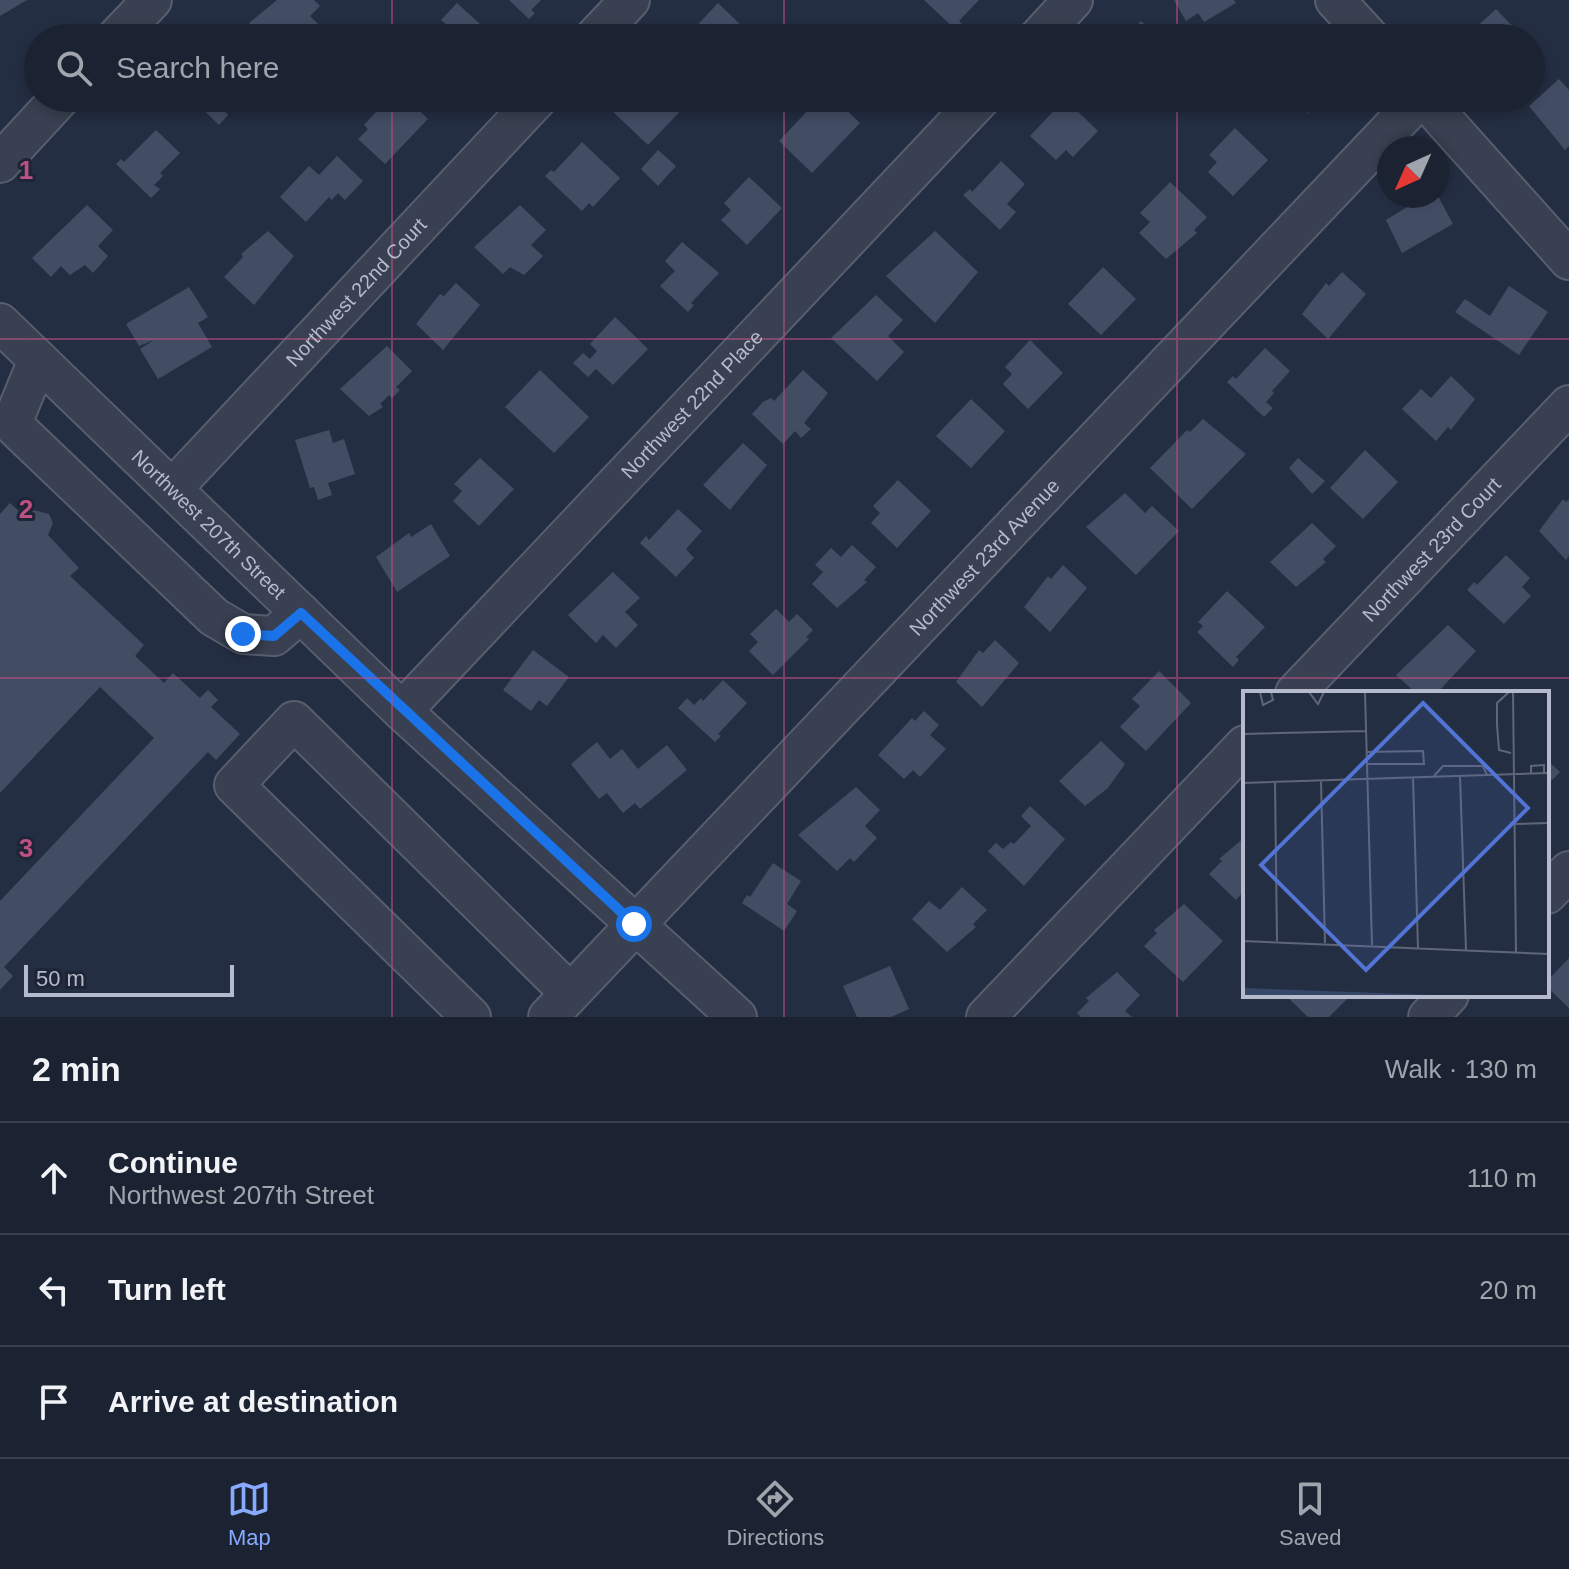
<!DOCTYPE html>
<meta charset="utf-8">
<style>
body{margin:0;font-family:Helvetica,sans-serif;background:#282f3e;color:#f1f3f6}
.compass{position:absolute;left:1377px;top:136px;width:72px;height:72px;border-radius:50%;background:#1b2232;box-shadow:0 4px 12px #0003;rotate:225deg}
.scale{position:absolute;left:24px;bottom:20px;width:210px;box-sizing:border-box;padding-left:8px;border:4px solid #b5bbcc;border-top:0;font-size:22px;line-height:28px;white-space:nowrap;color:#b5bbcc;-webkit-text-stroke:6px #1d2537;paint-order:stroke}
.stop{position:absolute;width:24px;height:24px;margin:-18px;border:6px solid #1a73e8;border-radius:50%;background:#fff}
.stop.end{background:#1a73e8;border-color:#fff;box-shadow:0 2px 8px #0008}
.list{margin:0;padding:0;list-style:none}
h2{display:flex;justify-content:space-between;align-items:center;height:104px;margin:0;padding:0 32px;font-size:34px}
h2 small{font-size:26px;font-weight:400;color:#a0a4ac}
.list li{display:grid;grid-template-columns:52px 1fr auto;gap:24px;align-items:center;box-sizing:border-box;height:112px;padding:0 32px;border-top:2px solid #393f4d}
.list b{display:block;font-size:30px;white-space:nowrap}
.list p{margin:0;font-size:26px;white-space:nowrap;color:#a0a4ac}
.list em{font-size:26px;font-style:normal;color:#a0a4ac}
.icon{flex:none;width:44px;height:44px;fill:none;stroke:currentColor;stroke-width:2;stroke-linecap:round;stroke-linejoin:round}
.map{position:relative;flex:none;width:1569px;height:1017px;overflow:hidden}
.search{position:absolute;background:#1b2232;box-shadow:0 4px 12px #0003;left:24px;right:24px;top:24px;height:88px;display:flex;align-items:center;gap:20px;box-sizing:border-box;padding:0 28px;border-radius:44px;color:#a0a4ac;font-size:30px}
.sheet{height:440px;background:#1b2232}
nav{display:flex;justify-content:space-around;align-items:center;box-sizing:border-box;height:112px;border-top:2px solid #393f4d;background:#1b2232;font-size:22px;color:#a0a4ac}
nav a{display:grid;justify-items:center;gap:4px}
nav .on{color:#87aaff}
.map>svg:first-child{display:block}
</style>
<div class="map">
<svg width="1569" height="1017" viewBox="0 0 1569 1017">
<rect width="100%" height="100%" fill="#242e42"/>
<path fill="#424d64" d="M0,0H27L0,16Z
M277,0H314L320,6L310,16L332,38H264L249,23Z
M509,0H541L531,10L535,13L529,19Z
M924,0H979L959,21L962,24L956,30Z
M1174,0H1234L1236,3L1204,22L1198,13L1186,21Z
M457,3L480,24L476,28L487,38H437L448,26L441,20Z
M718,3L742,26L731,38H670L677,30L689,34Z
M1496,9L1520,34L1522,32L1528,38H1474L1470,33Z
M1141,21L1158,38H1120L1125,33L1128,36Z
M1531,41L1542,58L1531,68Z
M1559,79L1569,90V146L1565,150L1529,106Z
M191,98H226L229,100L222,108L228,115L219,125Z
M617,98H689L691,100L648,145L608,107Z
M802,98H834L860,123L812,173L779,141L811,107Z
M1276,98H1315L1308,113Z
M388,99L397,107L403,108L409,101L428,119L385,164L358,139L368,129L364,125Z
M1065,99L1098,131L1073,157L1066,150L1056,160L1030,136Z
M1235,128L1268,160L1233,196L1208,172L1217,162L1209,155Z
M156,130L180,153L160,173L163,176L154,185L160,189L151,198L116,164L121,159L124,162Z
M582,142L620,178L593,207L589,203L582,211L545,176L551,170L554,172Z
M658,150L676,166L658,186L641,169Z
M337,156L363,181L345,200L338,193L332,200L329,197L306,222L280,197L309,166L319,175Z
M1001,161L1025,184L1007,204L1016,212L1000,230L963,195L970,189L972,192Z
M749,177L782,208L747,245L721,220L731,210L724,203Z
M1170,182L1207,217L1194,230L1197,233L1166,259L1139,233L1150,222L1140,213Z
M1438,196L1453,224L1402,253L1386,220L1420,199L1422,203Z
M87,205L113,230L98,246L108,256L93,273L85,265L70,275L61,266L51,277L32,258Z
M520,205L546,230L531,245L543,256L524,275L510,267L503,274L474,247Z
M268,231L294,256L254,305L224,277L243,257L241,254Z
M935,231L978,272L935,323L886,276Z
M682,242L719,273L691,303L694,305L688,312L660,286L675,271L665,261Z
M1103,267L1136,299L1101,335L1068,304Z
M1342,272L1366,294L1328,339L1302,314L1326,283L1329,286Z
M456,283L480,305L443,350L416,324L440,294L444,296Z
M1509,286L1548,312L1519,355L1455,312L1465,299L1490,316Z
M189,287L208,317L198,323L212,347L158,379L140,349L154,340L139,346L126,324Z
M876,295L903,320L888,336L904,352L877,381L831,338Z
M615,317L648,349L613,385L596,369L588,377L573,363L583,353L590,359L597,351L590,344Z
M1030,340L1063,373L1028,409L1003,384L1012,374L1005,367Z
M387,346L412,371L396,387L400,390L392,398L389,395L380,404L383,407L369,416L340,389Z
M1265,348L1290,371L1272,391L1274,393L1266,402L1273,408L1264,417L1227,382L1233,376L1236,379Z
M540,370L589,417L554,453L505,407Z
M803,370L828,393L804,423L811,429L801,438L795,431L783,444L752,414L763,402L771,398L774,401Z
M1451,376L1475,399L1451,430L1448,427L1436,441L1402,409L1421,389L1431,398Z
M971,399L1005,431L971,468L936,436Z
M1203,419L1246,454L1192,509L1150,468L1187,430L1190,432Z
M329,430L333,443L344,439L355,474L328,483L332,495L318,500L314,487L310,488L295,440Z
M743,443L767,465L730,510L703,485Z
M1365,450L1398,482L1363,519L1330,488Z
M480,458L514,489L479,526L453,501L462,491L454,484Z
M1298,458L1325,481L1312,494L1289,468Z
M898,480L931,511L897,548L871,523L880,513L873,506Z
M1125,493L1145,513L1152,506L1179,531L1136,575L1086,527Z
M1563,499L1566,502L1569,499V556L1566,560L1539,531Z
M10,503L25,517L34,510L49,514L53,523L48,535L79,568L70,576L144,645L135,656L164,683L173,673L200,698L208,690L218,700L211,707L240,734L216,760L208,752L4,967L13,976L0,990V901L154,738L100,687L0,793V514Z
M678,509L702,531L686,549L694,558L676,577L640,543L646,536L649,540Z
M1312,523L1336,546L1323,559L1326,562L1296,587L1270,562Z
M431,524L450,556L397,592L376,557L409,533L411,537Z
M852,545L876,567L864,580L867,582L837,608L812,584L823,572L815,565L831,548L841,557Z
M1506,555L1530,578L1522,587L1531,596L1504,624L1467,590L1474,582L1477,585Z
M1063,565L1087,588L1050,632L1024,607L1048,576L1051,579Z
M613,572L640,598L625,612L638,625L616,648L603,635L596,643L568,615Z
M1227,591L1265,627L1236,657L1239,660L1233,667L1197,632L1203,626L1198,622Z
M776,609L789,622L797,614L813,630L806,637L809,639L773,675L749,651L758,642L750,634Z
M1448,625L1476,651L1437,693H1416L1396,675Z
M995,640L1019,663L982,707L956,682L979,650L983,653Z
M533,650L569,677L547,706L539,700L531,711L503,690Z
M1159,671L1191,703L1146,751L1120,727L1140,706L1132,699Z
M723,680L747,703L718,734L721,736L715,742L678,708L687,698L694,705L701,698L703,701Z
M924,711L939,725L930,735L946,749L920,777L913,770L904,779L878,755L912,718L915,721Z
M1101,741L1125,764L1108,788L1085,806L1059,781Z
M597,742L610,759L622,749L638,769L667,745L687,770L640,809L635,803L623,813L607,793L599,799L571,764Z
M1547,760L1560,772L1547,785L1550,788L1547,792Z
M856,787L880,810L865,826L877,838L854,862L850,858L837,871L798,835Z
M1030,806L1065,839L1024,886L988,851L996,843L1003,849L1011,842L1014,844L1031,826L1021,816Z
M1245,837V890L1236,900L1209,874L1222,861L1219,859Z
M773,863L801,881L787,904L797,911L784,931L742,903L747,895L750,897Z
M962,887L987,910L973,924L976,927L947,952L912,919L929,901L940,910Z
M1184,904L1223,941L1183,982L1144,946L1157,933L1154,930Z
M1569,958V1008L1547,987V976L1550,978Z
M890,966L909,1009L891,1017H857L843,986Z
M1117,972L1140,995L1125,1011L1132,1017H1081L1077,1013L1089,1001L1086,998Z
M1285,995H1351L1329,1017H1308Z"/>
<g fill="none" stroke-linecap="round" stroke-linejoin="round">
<g stroke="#565e6f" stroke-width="42">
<g id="minor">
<path d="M1335,0L1370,38"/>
<path d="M116,38L152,0"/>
<path d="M594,38L630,0"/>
<path d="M1038,38L1073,0"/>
<path d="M1424,98L1569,260"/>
<path d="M0,163L60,98"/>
<path id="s1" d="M0,323L402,711L737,1017"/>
<path d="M38,360L15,416L16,428L214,617L243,634L274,636L301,613"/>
<path id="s2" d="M173,488L538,98"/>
<path id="s3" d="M1295,693L1569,405"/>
<path id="s4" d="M402,711L981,98"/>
<path d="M1547,894L1569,871"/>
<path d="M471,1017L234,785L294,721L570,993"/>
<path id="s5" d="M548,1017L1420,98"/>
<path d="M986,1017L1245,745"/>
<path d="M1428,1017L1449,995"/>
</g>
</g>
<use href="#minor" stroke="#384051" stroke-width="38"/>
</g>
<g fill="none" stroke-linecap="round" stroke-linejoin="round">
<path stroke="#1a73e8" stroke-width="10" d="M243,634L274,636L301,613L634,924"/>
</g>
<path fill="none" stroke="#bd5183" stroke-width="2" stroke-opacity="0.55" d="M392,0V38M784,0V38M1177,0V38M392,98V1017M784,98V1017M1177,98V1017M0,339H1569M0,678H1569"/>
<g text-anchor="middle" stroke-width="6" stroke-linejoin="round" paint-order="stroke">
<g font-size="20" fill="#b5bbcc" stroke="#1d2537">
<text dy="7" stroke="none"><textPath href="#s2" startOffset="268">Northwest 22nd Court</textPath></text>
<text dy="7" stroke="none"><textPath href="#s4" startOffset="422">Northwest 22nd Place</textPath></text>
<text dy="7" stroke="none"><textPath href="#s1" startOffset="290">Northwest 207th Street</textPath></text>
<text dy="7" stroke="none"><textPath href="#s3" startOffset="198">Northwest 23rd Court</textPath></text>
<text dy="7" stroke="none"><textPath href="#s5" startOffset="634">Northwest 23rd Avenue</textPath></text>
</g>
</g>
<g transform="translate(1243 691)">
<rect width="306" height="306" fill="#242e42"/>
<path d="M0,297L219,305H0Z" fill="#36476a"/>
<path fill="none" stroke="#5e6679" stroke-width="2" d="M17,1L20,14L30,9L28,1M66,1L75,13L81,1M122,1L129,254M266,1L254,12V34L256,59L268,62M270,1L273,261M0,43L123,40M123,61L180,60L181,73H124M288,83V75L301,74V83M191,85L200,75H240L244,84M217,85L223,259M170,86L175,257M78,90L82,252M0,92L306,82M32,92L34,250M270,133L306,132M0,250L306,263"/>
<path fill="#5274d4" fill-opacity="0.15" stroke="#5274d4" stroke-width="4" d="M180,12L285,117L123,279L18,174Z"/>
<rect width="306" height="306" fill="none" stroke="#b5bbcc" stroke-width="4"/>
</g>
<g font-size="26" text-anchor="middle" font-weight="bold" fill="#bd5183" stroke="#1d2537" stroke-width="6" stroke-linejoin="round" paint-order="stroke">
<text x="26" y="179">1</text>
<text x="26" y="518">2</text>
<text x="26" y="857">3</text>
</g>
</svg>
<svg class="compass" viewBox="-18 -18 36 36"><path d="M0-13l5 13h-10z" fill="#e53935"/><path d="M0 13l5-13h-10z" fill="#a0a4ac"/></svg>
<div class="scale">50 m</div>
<div class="stop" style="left:634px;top:924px"></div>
<div class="stop end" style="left:243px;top:634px"></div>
<div class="search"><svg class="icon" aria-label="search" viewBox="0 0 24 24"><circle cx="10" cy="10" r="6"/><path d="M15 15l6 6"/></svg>Search here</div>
</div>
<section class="sheet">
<h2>2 min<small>Walk · 130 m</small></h2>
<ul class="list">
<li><svg class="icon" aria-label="ahead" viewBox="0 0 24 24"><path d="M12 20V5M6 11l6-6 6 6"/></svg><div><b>Continue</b><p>Northwest 207th Street</p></div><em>110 m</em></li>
<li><svg class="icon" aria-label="left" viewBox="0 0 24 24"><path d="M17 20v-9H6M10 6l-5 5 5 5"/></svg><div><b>Turn left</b></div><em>20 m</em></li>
<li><svg class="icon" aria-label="arrive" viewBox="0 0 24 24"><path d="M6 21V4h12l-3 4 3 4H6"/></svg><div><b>Arrive at destination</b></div></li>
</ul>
</section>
<nav>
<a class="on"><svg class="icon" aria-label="map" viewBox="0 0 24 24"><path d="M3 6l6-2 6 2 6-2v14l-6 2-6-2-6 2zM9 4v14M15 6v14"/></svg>Map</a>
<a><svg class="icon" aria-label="directions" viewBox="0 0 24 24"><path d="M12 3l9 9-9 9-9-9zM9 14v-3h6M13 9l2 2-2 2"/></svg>Directions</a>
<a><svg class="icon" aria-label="saved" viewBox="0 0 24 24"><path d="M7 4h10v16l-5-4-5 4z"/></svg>Saved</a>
</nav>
